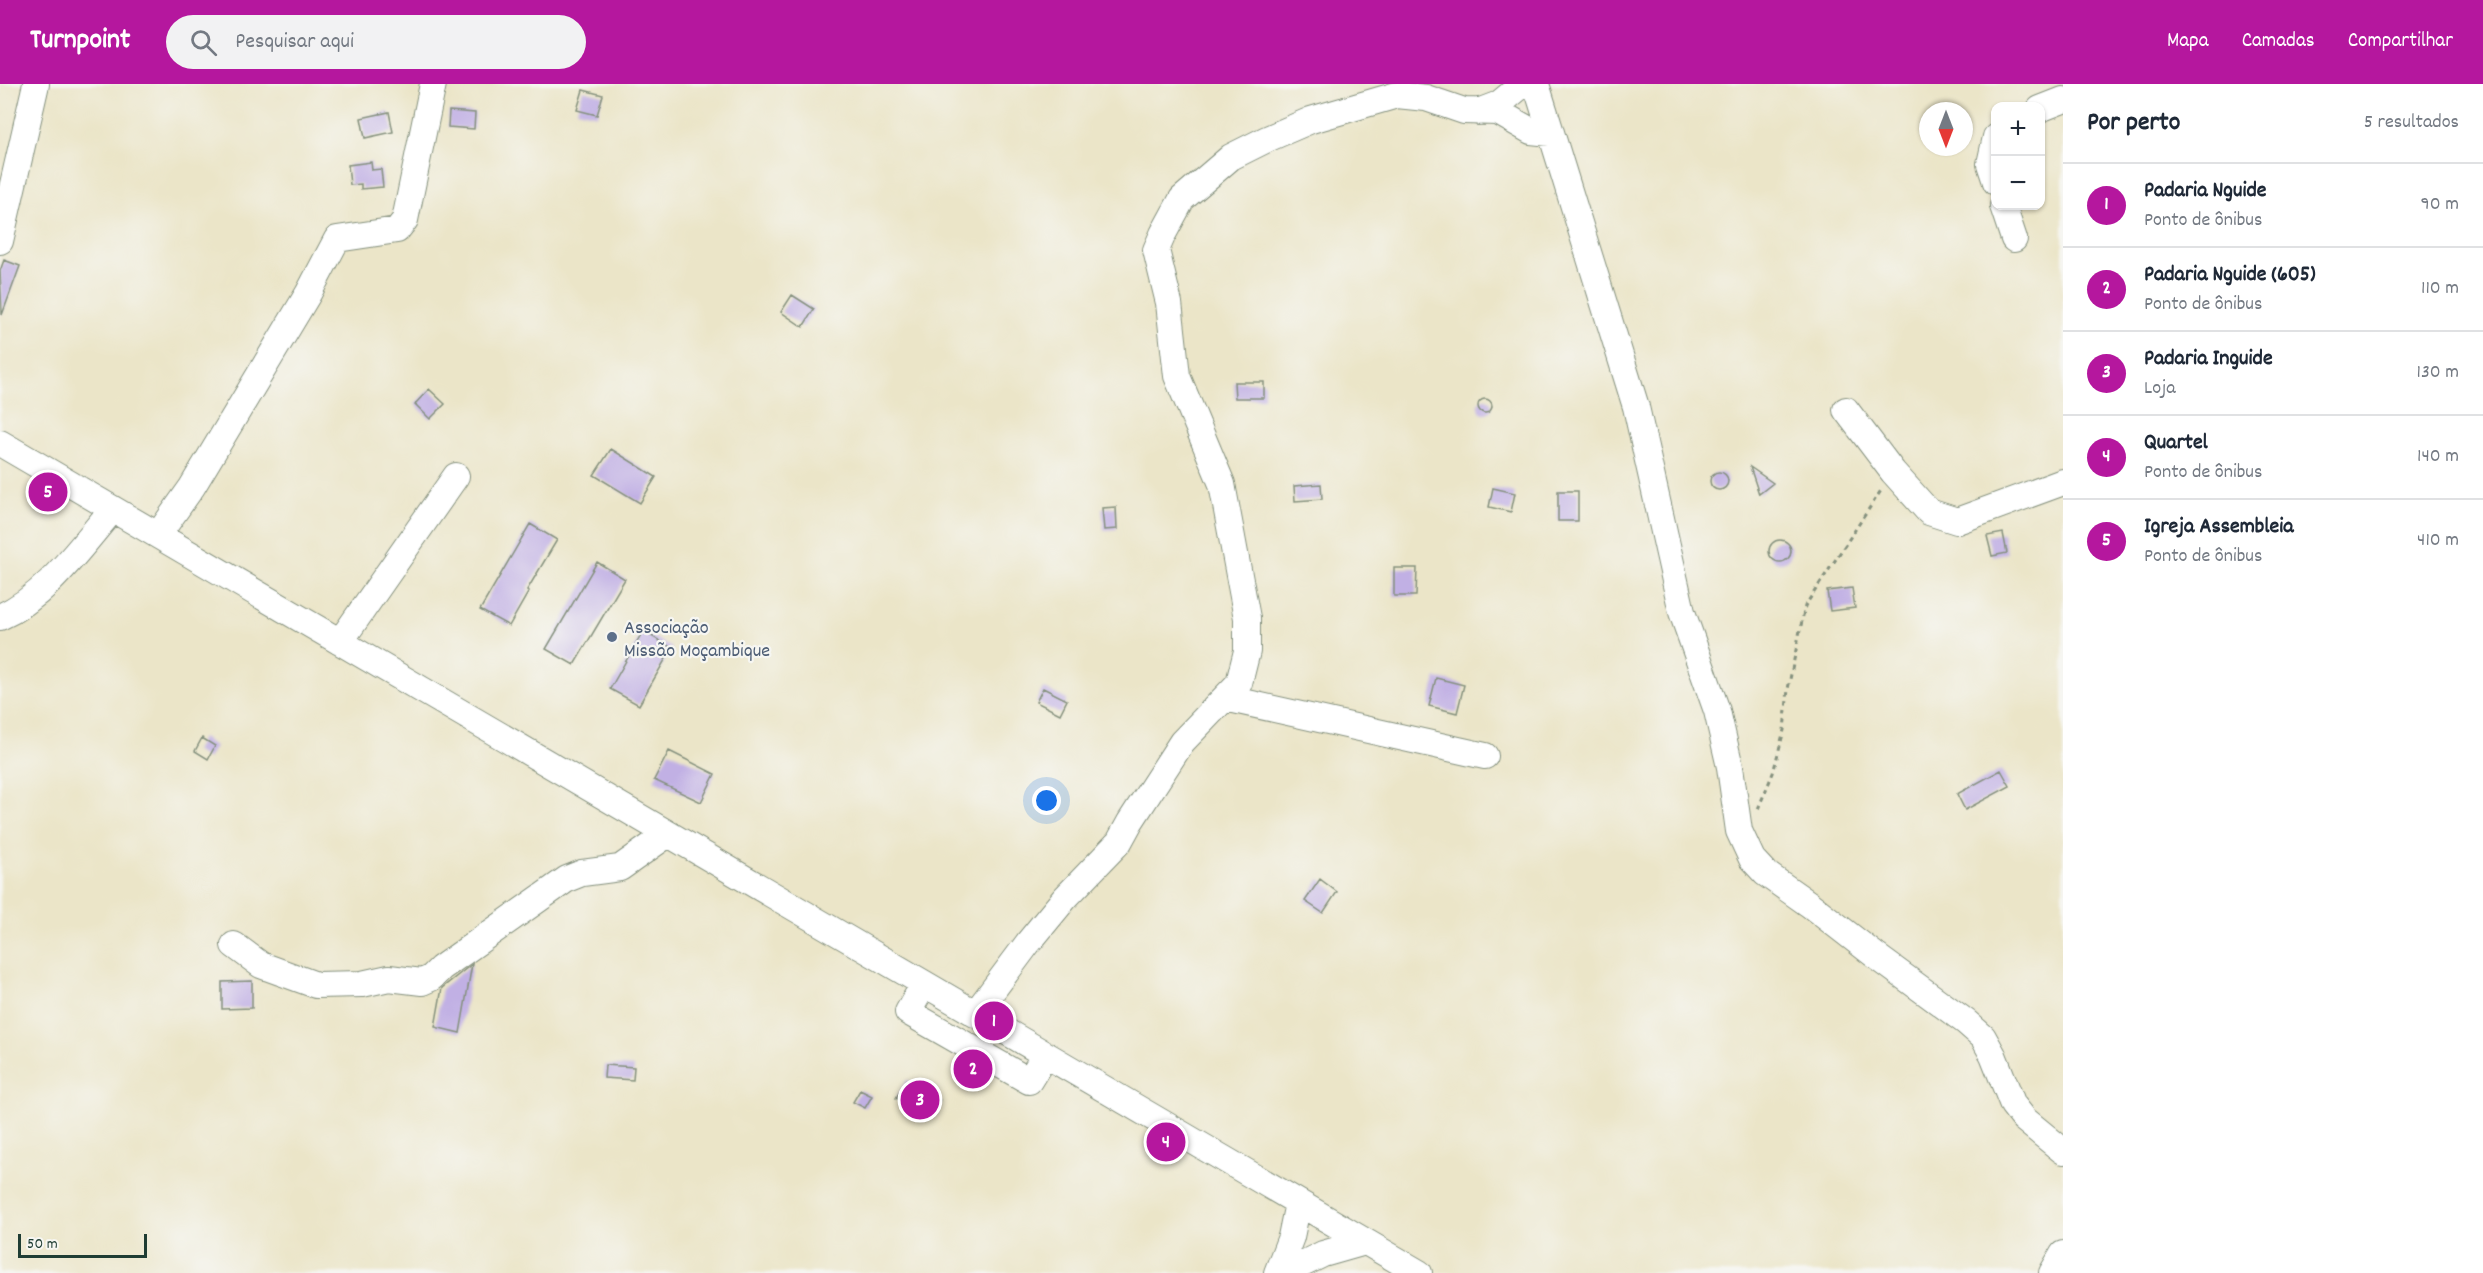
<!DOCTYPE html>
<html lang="pt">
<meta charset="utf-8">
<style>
body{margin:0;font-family:Dekko,sans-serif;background:#f2f2f3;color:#1f2937}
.controls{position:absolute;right:18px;top:18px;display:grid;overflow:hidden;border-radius:12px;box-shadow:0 2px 4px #0004}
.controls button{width:54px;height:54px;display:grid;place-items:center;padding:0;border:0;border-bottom:2px solid #e0e1e3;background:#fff;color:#1f2937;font:30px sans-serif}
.compass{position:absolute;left:1919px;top:18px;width:54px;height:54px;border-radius:50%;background:#fff;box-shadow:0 2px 4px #0004;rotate:180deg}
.scale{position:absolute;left:18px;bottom:15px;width:129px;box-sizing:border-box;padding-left:6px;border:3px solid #1f3d34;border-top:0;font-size:16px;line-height:21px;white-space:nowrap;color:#1f3d34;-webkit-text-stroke:4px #f6f6f2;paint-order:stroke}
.you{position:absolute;left:1047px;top:717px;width:21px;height:21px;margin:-15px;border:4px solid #fff;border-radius:50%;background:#1a73e8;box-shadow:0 0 0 9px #1a73e833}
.badge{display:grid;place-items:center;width:39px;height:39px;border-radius:50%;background:#b5179e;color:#fff;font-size:20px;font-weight:700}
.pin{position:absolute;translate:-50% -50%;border:3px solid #fff;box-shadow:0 2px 6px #0006}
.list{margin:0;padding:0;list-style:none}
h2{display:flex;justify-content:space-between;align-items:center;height:78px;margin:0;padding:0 24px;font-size:26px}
h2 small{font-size:20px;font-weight:400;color:#747a83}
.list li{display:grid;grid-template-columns:39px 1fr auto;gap:18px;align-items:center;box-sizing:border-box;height:84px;padding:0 24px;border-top:2px solid #e0e1e3}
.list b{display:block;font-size:22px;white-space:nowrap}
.list p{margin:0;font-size:20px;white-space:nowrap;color:#747a83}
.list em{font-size:20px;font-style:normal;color:#747a83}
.icon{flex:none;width:33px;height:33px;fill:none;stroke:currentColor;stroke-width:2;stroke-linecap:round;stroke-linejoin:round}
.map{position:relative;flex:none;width:2063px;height:1189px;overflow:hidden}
header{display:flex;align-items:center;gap:36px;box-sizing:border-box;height:84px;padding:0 30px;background:#b5179e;color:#fff}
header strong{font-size:28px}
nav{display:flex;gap:33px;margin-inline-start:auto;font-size:21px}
.search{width:420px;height:54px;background:#f2f2f3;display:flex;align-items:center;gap:15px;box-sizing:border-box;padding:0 21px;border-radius:33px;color:#747a83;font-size:22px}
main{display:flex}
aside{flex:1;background:#fff}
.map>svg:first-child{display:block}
</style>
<header>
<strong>Turnpoint</strong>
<div class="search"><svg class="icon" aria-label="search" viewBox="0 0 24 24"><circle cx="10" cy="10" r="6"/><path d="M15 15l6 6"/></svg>Pesquisar aqui</div>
<nav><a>Mapa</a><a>Camadas</a><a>Compartilhar</a></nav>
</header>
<main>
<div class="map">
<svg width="2063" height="1189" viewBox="0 0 2063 1189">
<rect width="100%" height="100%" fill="#f6f6f2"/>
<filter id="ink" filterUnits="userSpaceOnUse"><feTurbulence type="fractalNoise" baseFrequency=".0167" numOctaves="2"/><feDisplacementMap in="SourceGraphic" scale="12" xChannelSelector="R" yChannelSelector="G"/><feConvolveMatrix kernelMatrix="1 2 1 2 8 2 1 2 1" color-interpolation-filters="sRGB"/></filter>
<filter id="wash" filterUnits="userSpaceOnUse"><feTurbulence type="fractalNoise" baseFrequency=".008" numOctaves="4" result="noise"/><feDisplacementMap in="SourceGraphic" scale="24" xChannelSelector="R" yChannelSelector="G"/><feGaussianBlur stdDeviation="1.35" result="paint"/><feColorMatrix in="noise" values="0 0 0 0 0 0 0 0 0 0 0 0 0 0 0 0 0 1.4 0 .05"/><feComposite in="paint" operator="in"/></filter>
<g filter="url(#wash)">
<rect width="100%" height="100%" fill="#ebe5c8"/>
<g id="blocks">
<path fill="#c1b0e4" d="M583,6L603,11L597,31L577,26Z
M449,27L475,29L474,45L448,43Z
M389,28L393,48L365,54L361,34Z
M371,78L372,86L381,85L383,103L361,105V100L350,101L348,81Z
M4,176L20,182L2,231L0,187Z
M792,211L814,225L803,243L781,228Z
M1234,298H1264V314H1235Z
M429,305L445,320L430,335L415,320Z
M1478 322a7 7 0 1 1 14 0a7 7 0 1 1-14 0Z
M611,365L656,393L640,419L594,391Z
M1750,383L1773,399L1759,410Z
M1710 397a9 9 0 1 1 18 0a9 9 0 1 1-18 0Z
M1321,400L1322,415L1295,417L1294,402Z
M1493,404L1515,409L1511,428L1489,423Z
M1558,407H1578V437H1558Z
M1116,423L1117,445L1104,446L1102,424Z
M530,440L557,456L527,506L529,507L509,542L480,526Z
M2003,449L2007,469L1992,472L1987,452Z
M1769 467a11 11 0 1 1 22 0a11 11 0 1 1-22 0Z
M597,478L625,495L574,581L546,565Z
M1394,484H1417L1416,512H1394Z
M1852,504L1855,524L1830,527L1827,507Z
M643,547L672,564L639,621L610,605Z
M1436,594L1464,601L1457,629L1429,622Z
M1043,604L1067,616L1060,630L1036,618Z
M202,654L215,662L208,675L195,667Z
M669,667L715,690L701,718L654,696Z
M2001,686L2010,702L1965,726L1957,710Z
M1320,795L1337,808L1323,829L1305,817Z
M472,880L460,949L435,943L442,904Z
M252,897V924L222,925V898Z
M605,981L634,983L633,996L604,994Z
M907,996L940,1016L929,1034L896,1014Z
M860,1006L872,1012L865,1024L853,1018Z"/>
</g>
</g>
<g filter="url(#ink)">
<use href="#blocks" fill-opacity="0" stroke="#85917e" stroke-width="1.5"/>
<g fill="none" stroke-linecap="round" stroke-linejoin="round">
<g stroke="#85917e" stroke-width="28">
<path id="minor" d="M1536,0L1636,323L1682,528L1717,627L1730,683L1739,747L1752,775L1765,789L1809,820L1876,872L1966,938L1983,953L1993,971L2013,1021L2024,1035L2063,1067
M2040,25L2063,16
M1478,28L1499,20L1523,0
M1996,53L1990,80L1996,98
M2003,122L2014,155
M0,157L36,0
M1846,326L1893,388L1929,428L1957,437L2063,398
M0,359L1419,1189
M158,451L192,403L308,210L337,155L397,146L405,136L433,0
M0,533C47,512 80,463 113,425
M340,558L456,392
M1225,614L1485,672
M234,861L261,881L316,901L362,900L389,894L422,898L431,894L441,884L567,795L582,789L620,784L668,750
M924,900L908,928L1029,997L1045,971
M975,930L1028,859L1065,814L1119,758L1130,738L1182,658L1239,599L1247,567V534L1222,400L1177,292L1169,219L1156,166L1163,150L1182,115L1231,73L1267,55L1311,36L1397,11L1426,14L1464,27L1498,28L1531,47L1550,49
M1277,1189L1291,1153L1298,1119
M1284,1189L1323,1170L1365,1158
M2052,1189L2063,1170"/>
</g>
<path stroke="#85917e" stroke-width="3" stroke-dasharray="4.5 4.5" stroke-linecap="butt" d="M1758,725L1773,689L1784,646L1788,605L1805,522L1882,405"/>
<use href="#minor" stroke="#fff" stroke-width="26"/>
</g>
</g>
<circle fill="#5c6f8a" stroke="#f6f6f2" stroke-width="2" cx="612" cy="553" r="6"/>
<g text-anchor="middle" stroke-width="4.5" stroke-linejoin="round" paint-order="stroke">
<g font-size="20" fill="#4e5e75" stroke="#f6f6f2" text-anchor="start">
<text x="624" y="549">Associação<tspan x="624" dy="23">Missão Moçambique</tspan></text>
</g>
</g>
</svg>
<div class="controls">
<button>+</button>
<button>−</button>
</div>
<svg class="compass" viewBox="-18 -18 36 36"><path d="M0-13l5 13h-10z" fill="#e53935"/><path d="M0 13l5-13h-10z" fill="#747a83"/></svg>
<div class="scale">50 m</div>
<div class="you"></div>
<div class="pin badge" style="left:994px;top:937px">1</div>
<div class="pin badge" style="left:973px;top:985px">2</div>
<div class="pin badge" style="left:920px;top:1016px">3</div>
<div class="pin badge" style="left:1166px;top:1058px">4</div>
<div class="pin badge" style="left:48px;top:408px">5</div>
</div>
<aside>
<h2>Por perto<small>5 resultados</small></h2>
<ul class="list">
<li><span class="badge">1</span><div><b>Padaria Nguide</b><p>Ponto de ônibus</p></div><em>90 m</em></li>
<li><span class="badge">2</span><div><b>Padaria Nguide (605)</b><p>Ponto de ônibus</p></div><em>110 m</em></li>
<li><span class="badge">3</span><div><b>Padaria Inguide</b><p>Loja</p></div><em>130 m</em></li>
<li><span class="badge">4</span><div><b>Quartel</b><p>Ponto de ônibus</p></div><em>140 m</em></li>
<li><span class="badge">5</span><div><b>Igreja Assembleia</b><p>Ponto de ônibus</p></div><em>410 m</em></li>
</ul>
</aside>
</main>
